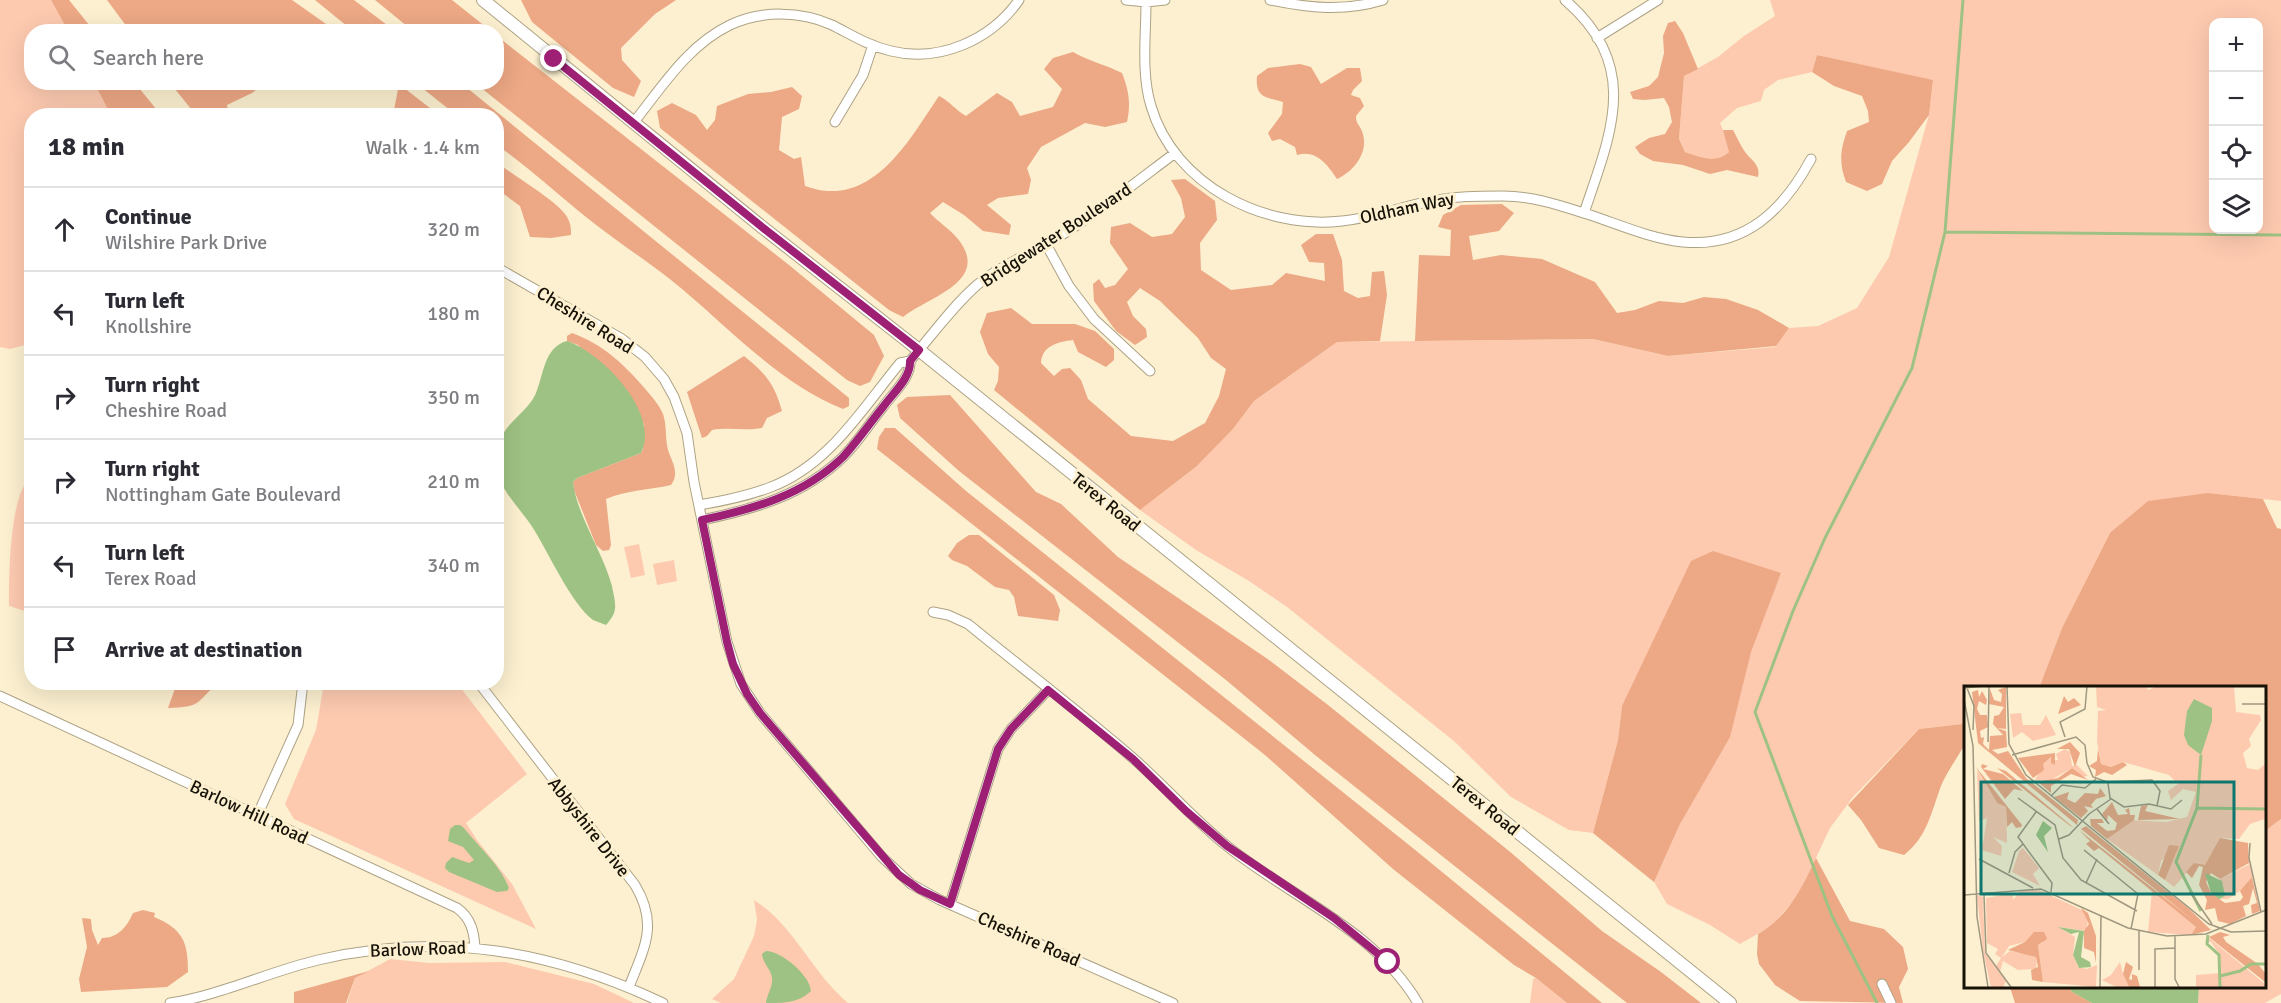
<!DOCTYPE html>
<meta charset="utf-8">
<style>
body{margin:0;font-family:Signika,sans-serif;background:#f7f7f7;color:#2b2b33}
.controls{position:absolute;right:18px;top:18px;display:grid;overflow:hidden;border-radius:12px;box-shadow:0 6px 24px #0002}
.controls button{width:54px;height:54px;display:grid;place-items:center;padding:0;border:0;border-bottom:2px solid #e1e1e2;background:#fff;color:#2b2b33;font:30px sans-serif}
.stop{position:absolute;width:18px;height:18px;margin:-14px;border:4px solid #9e2075;border-radius:50%;background:#fff}
.stop.end{background:#9e2075;border-color:#fff;box-shadow:0 2px 6px #0008}
.list{margin:0;padding:0;list-style:none}
h2{display:flex;justify-content:space-between;align-items:center;height:78px;margin:0;padding:0 24px;font-size:26px}
h2 small{font-size:20px;font-weight:400;color:#7c7c81}
.list li{display:grid;grid-template-columns:39px 1fr auto;gap:18px;align-items:center;box-sizing:border-box;height:84px;padding:0 24px;border-top:2px solid #e1e1e2}
.list b{display:block;font-size:22px;white-space:nowrap}
.list p{margin:0;font-size:20px;white-space:nowrap;color:#7c7c81}
.list em{font-size:20px;font-style:normal;color:#7c7c81}
.icon{flex:none;width:33px;height:33px;fill:none;stroke:currentColor;stroke-width:2;stroke-linecap:round;stroke-linejoin:round}
.map{position:relative;flex:none;width:2281px;height:1003px;overflow:hidden}
.search{position:absolute;background:#fff;box-shadow:0 6px 24px #0002;left:24px;top:24px;width:480px;height:66px;display:flex;align-items:center;gap:15px;box-sizing:border-box;padding:0 21px;border-radius:24px;color:#7c7c81;font-size:22px}
.panel{position:absolute;background:#fff;box-shadow:0 6px 24px #0002;left:24px;top:108px;width:480px;height:582px;border-radius:24px}
.map>svg:first-child{display:block}
</style>
<div class="map">
<svg width="2281" height="1003" viewBox="0 0 2281 1003">
<rect width="100%" height="100%" fill="#fcf0d0"/>
<path fill="#fdcab0" fill-rule="evenodd" d="M0,0H51L68,31L32,32V82L94,83L111,115L32,116L31,341L29,344L10,349L0,347Z
M1770,0H2281V501L2208,493L2110,533L2062,628L2039,688H1966V726L1962,724L1919,729L1853,797L1830,828L1799,894L1773,925L1740,944L1710,925L1667,904L1654,882L1680,824L1781,573L1622,706L1618,740L1593,833L1569,830L1511,797L1455,742L1287,607L1249,581L1196,550L1140,510L1197,466L1233,429L1254,401L1337,342L1593,339L1668,356L1775,347L1789,328L1818,326L1857,308L1889,257L1929,115L1933,81L1817,55L1812,72L1778,80L1764,90L1761,101L1737,108L1720,123L1728,142L1729,152C1714,164 1702,157 1685,152L1679,139L1684,76L1718,57L1744,36L1775,16ZM2214,22H2258V230H2214Z
M31,478V613L9,606C9,580 9,492 31,478Z
M639,544L645,575L631,578L624,547Z
M674,560L677,581L657,585L653,564Z
M324,683H457L527,774L466,823L477,840L512,884L536,929L294,819L285,804L316,730Z
M2281,819V994L2265,1003H2198L2199,987L2264,986L2265,831Z
M754,900C794,925 812,973 848,1003H721L712,999L734,979L754,936L757,920Z
M390,959L429,963L505,962L594,984L634,1003H347L355,978Z
M1536,978L1567,1003H1530L1533,979Z"/>
<path fill="#eda885" d="M51,0H69L94,31H68Z
M107,0H292L336,31H130Z
M315,0H354L395,31H353Z
M375,0H452L491,31H413Z
M521,0H676L655,14L621,48L622,60L641,81L634,97L613,88L532,22Z
M1675,21L1683,33L1698,69L1684,76L1679,139L1685,152C1701,157 1715,164 1729,152L1723,130H1733C1737,137 1740,145 1745,152C1751,160 1761,165 1758,177L1727,170L1710,174L1683,165L1653,161L1640,154L1635,147L1649,138L1665,134L1672,122L1669,107L1664,98L1644,100L1633,99L1630,92L1649,86L1658,77L1664,53L1663,36L1668,23Z
M497,36L789,265L874,335L884,356L870,382L860,386L847,380L475,83L496,82Z
M1073,52C1089,61 1106,65 1122,73C1129,91 1131,104 1127,122L1105,127L1085,123L1041,147L1027,168L1031,180L1028,194L998,198L987,205L1011,225L1009,235L983,231L964,215L943,202L930,213C938,222 950,229 958,239C992,282 927,297 903,317L889,310L660,128L657,111L672,103L696,115L707,130L715,120L717,106L748,94L771,92L792,87L802,96L799,109L782,117L779,150L794,159L801,157L805,186C812,188 820,191 828,191C881,194 913,134 939,96C950,101 955,110 966,116L997,93L1012,102L1020,116L1053,107L1062,89L1044,69L1053,58Z
M1817,55L1933,80L1929,115L1909,142L1892,161L1882,184L1867,191L1846,182C1839,163 1840,151 1847,131L1869,122L1868,111L1862,96L1834,86L1812,72Z
M1300,64L1311,67L1321,84L1347,68H1360L1362,81L1353,90L1351,95L1360,98L1364,106L1356,116C1356,123 1358,123 1361,129C1371,150 1355,171 1337,179C1328,165 1316,149 1297,155L1295,147L1280,139L1272,141L1268,133L1282,114L1283,102C1265,97 1255,98 1257,76L1268,68Z
M94,83H135L161,115H111Z
M170,83H265L252,93L227,105L229,116L196,115Z
M416,83H461L849,398V406L843,409C776,382 726,324 671,280C643,258 613,239 586,217C556,193 528,167 497,145L496,116L456,115Z
M399,84L439,115H393Z
M497,162C512,176 563,203 569,221C571,225 571,231 571,235L551,238L530,237L520,206L497,189Z
M1185,179L1215,201L1217,220L1200,243L1201,270L1231,290L1272,285L1286,273L1325,281L1324,263L1309,262L1301,245L1316,234H1333L1342,260L1344,291L1358,298L1370,296L1372,272L1384,271L1387,295L1380,341L1337,342L1254,401L1233,429L1197,466L1140,510L994,390L998,381L999,367L988,354L980,332L987,313L1011,308L1032,324H1075L1095,331L1114,349V360L1106,367L1078,352L1073,340C1057,342 1042,346 1041,363L1054,376L1062,369L1070,368L1081,380L1088,399L1131,436L1173,441L1205,423L1219,396L1226,369L1211,358L1198,338L1160,301L1140,288L1127,302L1133,316L1146,329L1147,337L1135,345L1116,331L1094,301L1093,284L1099,279L1105,288L1115,285L1128,269L1110,243L1111,227L1130,223L1152,237L1172,234L1185,217L1181,198L1171,180Z
M1502,204L1514,213L1499,231L1469,236L1473,260L1501,255L1542,259L1595,282L1617,313L1635,310L1659,301L1683,303L1704,297L1726,299L1758,310L1789,328L1776,346L1668,356L1593,339L1415,341L1419,255L1450,256L1451,230L1438,227L1443,215L1461,205Z
M572,333C603,344 626,366 647,391C653,398 659,405 663,414C667,426 665,438 668,450C672,462 680,473 671,485C649,490 627,490 606,499L611,545L609,550L603,551L596,545L574,490L573,482L577,478L641,453L643,449L644,424L578,345L567,341V336Z
M744,356C766,374 774,383 782,411L767,418L762,428C745,431 729,427 712,430L707,436L702,438L687,392Z
M950,395L1036,492L1061,504L1118,557L1269,660L1328,705L1509,851L1602,931L1661,972L1701,1003H1627L1315,755L1226,680L959,471L900,418L897,405L907,397Z
M885,428H895L966,491L1414,849L1602,1003H1567L1536,978L1514,965L1393,869L1265,755L877,449L879,437Z
M2208,493L2263,499L2277,528L2281,529V819L2265,831L2264,688H2039L2062,628L2110,533L2148,501Z
M969,535H979L1054,595L1060,610L1058,621L1018,616L1014,597L1009,590L995,587L967,566L952,560L948,556L957,543Z
M1713,551L1781,573L1751,652L1730,737L1680,824L1654,882L1593,833L1618,740L1622,706L1691,561Z
M177,683V682L218,683C195,703 202,707 168,708Z
M1962,724L1966,726V749H1962C1955,761 1946,774 1941,786C1931,813 1927,837 1904,855L1879,848L1861,820L1848,805L1919,729Z
M1816,858L1850,921L1884,929L1903,947L1908,969L1899,987L1903,1003L1800,1001L1775,985L1759,964L1757,954L1758,934C1788,917 1802,888 1816,858Z
M143,910L155,913L154,917C183,929 188,942 188,972L167,987L81,992L79,979L87,947L82,918L91,919L92,930L98,945L102,938C118,938 127,927 133,913Z
M369,971L355,978L346,1003H294V992Z
M2010,987H2069L2072,992L2092,1003H2015Z"/>
<path fill="#9ec283" d="M567,341C602,353 661,413 641,453L577,478L573,482C577,516 603,552 612,586C613,593 616,602 615,609C614,616 610,620 606,625C602,623 597,622 593,620C571,604 547,549 531,525C521,510 507,497 500,480C496,470 496,458 498,448C501,424 527,414 536,393C544,374 544,347 567,341Z
M455,825H460L464,828C479,847 501,866 509,888L507,891L497,892L449,872L445,868L446,863L452,857L469,863L474,860L463,847L448,841L450,829Z
M766,951C781,951 810,975 811,991C799,1003 784,1003 766,1003C767,994 773,987 772,978C771,969 763,964 762,954Z
M2069,987H2199L2198,1003H2092L2072,992Z"/>
<g fill="none" stroke-linecap="round" stroke-linejoin="round">
<path stroke="#9ec283" stroke-width="3" d="M1945,232L2281,235
M1877,1003L1832,916L1755,712L1793,611L1825,538L1912,368L1945,232L1963,0"/>
<g stroke="#ada284" stroke-width="11">
<path id="minor" d="M1126,0L1146,2L1165,0
M1270,0C1309,8 1344,12 1383,0
M1565,0C1642,66 1611,133 1584,213
M1146,2C1146,35 1141,74 1151,106C1174,185 1264,230 1342,221C1372,218 1401,207 1431,201C1454,196 1479,196 1503,196C1533,196 1559,205 1587,214C1618,224 1651,239 1683,242C1746,248 1784,209 1811,159
M1597,38L1658,0
M634,122C662,87 688,45 730,25C761,10 801,11 832,25C852,35 869,46 891,51C939,63 991,40 1019,0
M835,122L863,75L873,45
M1046,244L1069,286L1094,319L1150,371
M496,267L622,339L645,357L664,379L674,397L687,433L694,482L727,642L741,684L760,713L882,857L911,884L940,900L1173,1003
M699,505C723,501 748,496 771,487C829,465 862,409 900,363L910,361C932,335 952,307 977,285C1000,266 1026,256 1052,241C1095,215 1135,183 1175,153
M702,520C754,509 804,495 843,457C858,442 870,423 883,407C893,393 911,378 910,361
M933,612L948,615L968,624C1023,669 1080,712 1134,759C1166,787 1193,819 1227,846C1292,898 1374,929 1418,1003
M478,682L635,885C659,925 644,948 629,987
M0,696L457,908C471,918 474,932 475,947
M257,816L298,725L303,682
M950,904L998,749L1011,729L1048,690
M1882,984L1891,1003
M170,1003C221,995 268,972 318,960C441,931 551,950 663,1003"/>
</g>
<g stroke="#ada284" stroke-width="14">
<path id="major" d="M483,0L762,227L919,350L1730,1003"/>
</g>
<use href="#minor" stroke="#fff" stroke-width="9"/>
<use href="#major" stroke="#fff" stroke-width="12"/>
</g>
<g fill="none" stroke-linecap="round" stroke-linejoin="round">
<path stroke="#9e2075" stroke-width="8" d="M554,59L762,227L919,350L910,361C911,378 893,393 883,407C870,423 857,442 843,457C804,495 754,509 702,520L727,642L733,664L747,694L760,713L899,875L920,890L950,904L998,749L1011,729L1048,690L1133,759L1186,811L1227,846L1334,918L1388,962"/>
</g>
<g text-anchor="middle" stroke-width="6" stroke-linejoin="round" paint-order="stroke">
<g font-size="18" fill="#161207" stroke="#fcf0d0">
<text transform="translate(1407 208) rotate(-12)" y="6">Oldham Way</text>
<text transform="translate(1056 235) rotate(-33)" y="6">Bridgewater Boulevard</text>
<text transform="translate(585 320) rotate(32)" y="6">Cheshire Road</text>
<text transform="translate(1106 502) rotate(39)" y="6">Terex Road</text>
<text transform="translate(1485 806) rotate(39)" y="6">Terex Road</text>
<text transform="translate(249 812) rotate(25)" y="6">Barlow Hill Road</text>
<text transform="translate(589 827) rotate(52)" y="6">Abbyshire Drive</text>
<text transform="translate(1029 939) rotate(24)" y="6">Cheshire Road</text>
<text transform="translate(418 949) rotate(-2)" y="6">Barlow Road</text>
</g>
</g>
<g transform="translate(1964 686)">
<rect width="302" height="302" fill="#fcf0d0"/>
<path d="M132,0H182L184,4L194,0H270L272,26L296,29L297,34L285,53L287,60L279,67L283,82L294,84L301,78V133L286,138L275,153L256,152L241,180L230,178L210,201L201,194L215,160L197,175L194,189L143,153L165,134L202,136L223,131L232,106L219,103L207,114L204,105L214,98L205,89L159,76L147,81L137,78L133,56L134,25L142,24L133,21ZM57,27L59,39H76L82,29L92,49L69,55L58,46L49,52L46,28ZM101,63L106,66L108,80L113,79L124,90L117,91L108,82L85,95L71,94L79,78L87,71V75L94,74L92,68ZM13,84L33,117L42,121L43,157L29,151L38,160L37,170L18,164L23,132L15,135ZM59,162L75,182L69,188L76,200L48,186L55,165ZM286,178L289,190L279,203L264,213H255L256,193ZM73,203L118,224L124,235L122,245L95,241L111,251L109,269L114,281L123,283L133,279L132,301L79,296L74,259L79,256V248L73,246L61,256L45,260L38,271L46,265L68,269L73,271L72,283L54,284L39,275L36,286L32,280L37,272L31,268L34,263L23,257L22,212L49,207V214L56,205ZM188,205L232,241L227,249L184,246ZM13,209L19,211L21,267L42,295L39,301H27L19,266ZM244,251L301,298V301H232V289L257,287L255,268L247,256L241,255ZM156,276L159,288L165,301H152L138,294L147,289Z" fill="#fdcab0"/>
<path d="M42,1V43L33,42L42,45L43,61L28,64L34,68L44,65L62,92L114,134L113,139L14,57L8,6L14,4L15,11L18,5L23,14L22,19L15,15L13,23L16,29H23L24,41L16,45L17,52L20,51L19,58L25,64L26,50L39,49L29,38L30,30L35,29L40,21L25,18L26,3L30,14L37,16L38,8L34,4ZM100,10L104,16L110,12L117,19L94,28ZM106,56L116,67L111,81L105,63H93ZM134,63L137,78L147,81L159,76L163,79L148,89L140,86L131,91L132,84L125,80L133,75ZM91,67V79L87,77V71L79,78L80,84L69,92L54,72ZM18,78L24,80L19,83L39,88L59,105L50,103L41,113L17,81ZM12,81L58,139L57,141L52,142L48,136L43,141L42,121L33,117ZM33,82L42,85L110,142L105,139ZM108,82L124,94L107,88L87,100V107L74,96L94,92ZM136,102L142,110L132,113L127,119L129,122L120,120L124,125L117,132L90,111L105,106L103,113L111,117L121,107L134,108ZM148,116L154,129L164,128L161,124L165,122L166,129H171L170,134L143,153L127,140L126,133H138L140,137H133L143,145L151,144L153,137L144,129L143,135L138,128ZM184,119L181,125L216,133L174,134L177,120ZM122,140L224,222L247,244L227,249L232,241L135,162L130,165L122,158L126,155L115,144L230,235L117,143ZM256,152L284,157L285,177L256,193L247,187L242,196L247,207L261,217L276,215L279,211L276,205L288,191L296,225L288,228L287,219L293,217L289,202L285,218L279,220L282,230L266,238L254,235L251,222L241,224L243,214L235,199L239,181L235,180L228,192L222,186L230,177L241,179ZM205,159L215,160L201,194L194,189ZM117,222L124,227L132,250V277L130,266L120,262V245L125,238ZM70,246H80L83,253L74,259L79,296L68,294L67,284L74,281L72,271L44,264L61,256ZM256,246L266,249L259,251L262,256L294,278L301,287V296L245,251ZM162,276L169,281L165,293L168,294V288L173,290L176,301H165L159,288Z" fill="#eda885"/>
<path d="M230,13L248,22V35L237,69L224,59L220,49L223,25ZM79,135L88,142L80,150L84,166L72,149ZM241,187L258,195L261,210L255,213L247,207ZM94,241L120,245L117,271L126,276L127,281L115,282L109,269L115,246L107,248Z" fill="#9ec283"/>
<path fill="none" stroke="#9ec283" stroke-width="3" d="M233,122L302,123M237,225L212,176L233,122L237,69M244,249L243,258L255,269L256,301M256,290L276,285L287,278H302"/>
<path fill="none" stroke="#a09780" stroke-width="1.5" d="M43,0L45,58L62,89L245,238L267,246L302,245M0,2L20,0M3,2L10,20L9,44M0,13L9,60L13,231L24,301M278,18H302M101,51L96,36L121,23L123,0M24,56L25,0M48,69L112,51L121,59L123,77L129,91L143,96L188,94L196,105L193,120M144,97L146,112L160,121L185,118L207,123L218,114M87,110L98,99L121,102L132,93M54,112L91,139L99,172L117,194L173,225M133,123L145,138M72,126L54,151L88,197L87,206M95,153L105,149L125,128L147,113M286,157L285,172L297,226M120,164L174,208L167,243M15,173L69,202M45,187L51,166L59,158M122,197L133,173M226,206L248,238M0,209L77,203L164,242L203,250L242,248L302,224M20,209L22,267L47,301M175,245V284M211,250V293L215,301M136,301L137,229M191,301V263L211,262"/>
<path fill="#0f766e" fill-opacity="0.15" stroke="#0f766e" stroke-width="3" d="M17,96H270V208H17Z"/>
<rect width="302" height="302" fill="none" stroke="#161207" stroke-width="3"/>
</g>
</svg>
<div class="controls">
<button>+</button>
<button>−</button>
<button><svg class="icon" aria-label="locate" viewBox="0 0 24 24"><circle cx="12" cy="12" r="6"/><path d="M12 2v4M12 18v4M2 12h4M18 12h4"/></svg></button>
<button><svg class="icon" aria-label="layers" viewBox="0 0 24 24"><path d="M12 4l9 5-9 5-9-5zM3 14l9 5 9-5"/></svg></button>
</div>
<div class="stop" style="left:1388px;top:962px"></div>
<div class="stop end" style="left:554px;top:59px"></div>
<div class="search"><svg class="icon" aria-label="search" viewBox="0 0 24 24"><circle cx="10" cy="10" r="6"/><path d="M15 15l6 6"/></svg>Search here</div>
<section class="panel">
<h2>18 min<small>Walk · 1.4 km</small></h2>
<ul class="list">
<li><svg class="icon" aria-label="ahead" viewBox="0 0 24 24"><path d="M12 20V5M6 11l6-6 6 6"/></svg><div><b>Continue</b><p>Wilshire Park Drive</p></div><em>320 m</em></li>
<li><svg class="icon" aria-label="left" viewBox="0 0 24 24"><path d="M17 20v-9H6M10 6l-5 5 5 5"/></svg><div><b>Turn left</b><p>Knollshire</p></div><em>180 m</em></li>
<li><svg class="icon" aria-label="right" viewBox="0 0 24 24"><path d="M7 20v-9h11M14 6l5 5-5 5"/></svg><div><b>Turn right</b><p>Cheshire Road</p></div><em>350 m</em></li>
<li><svg class="icon" aria-label="right" viewBox="0 0 24 24"><path d="M7 20v-9h11M14 6l5 5-5 5"/></svg><div><b>Turn right</b><p>Nottingham Gate Boulevard</p></div><em>210 m</em></li>
<li><svg class="icon" aria-label="left" viewBox="0 0 24 24"><path d="M17 20v-9H6M10 6l-5 5 5 5"/></svg><div><b>Turn left</b><p>Terex Road</p></div><em>340 m</em></li>
<li><svg class="icon" aria-label="arrive" viewBox="0 0 24 24"><path d="M6 21V4h12l-3 4 3 4H6"/></svg><div><b>Arrive at destination</b></div></li>
</ul>
</section>
</div>
